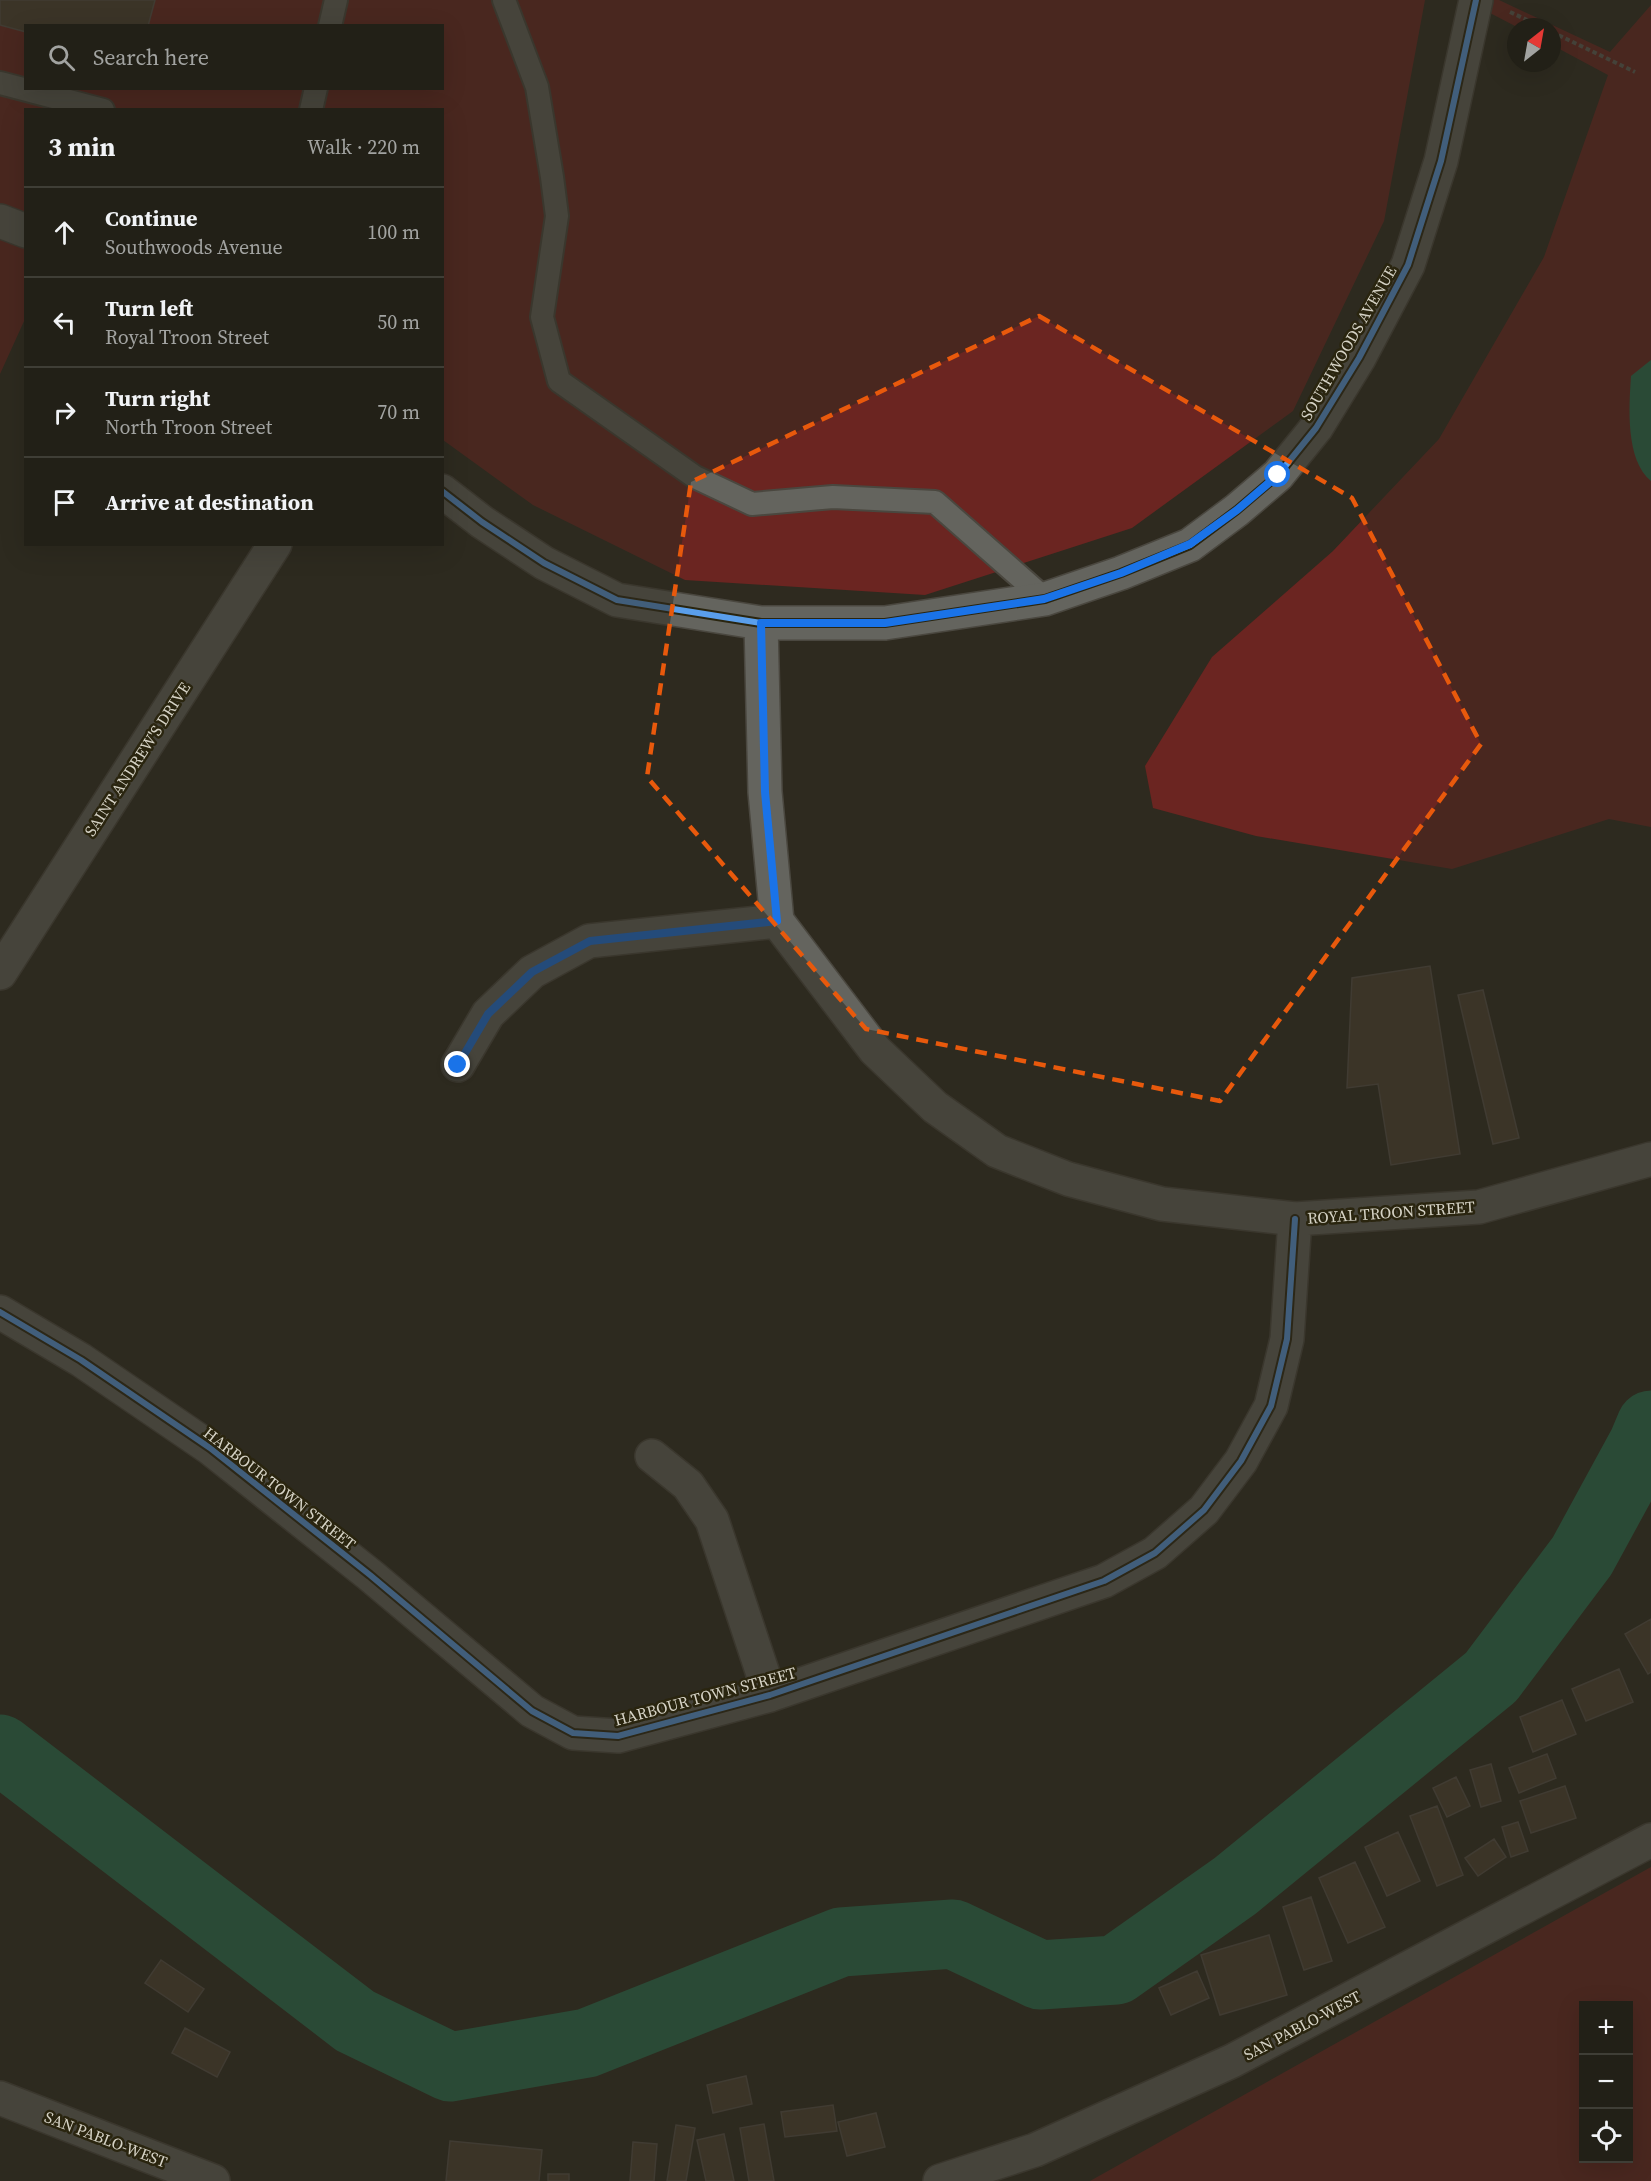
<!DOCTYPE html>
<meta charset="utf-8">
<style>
body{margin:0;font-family:"Source Serif 4",serif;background:#2a2820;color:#f1f3f6}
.controls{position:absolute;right:18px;bottom:18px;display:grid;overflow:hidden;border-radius:0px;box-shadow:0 6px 24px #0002}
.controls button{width:54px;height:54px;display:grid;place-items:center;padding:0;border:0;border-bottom:2px solid #3f3e36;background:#222017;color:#f1f3f6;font:30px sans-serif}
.compass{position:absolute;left:1507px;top:18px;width:54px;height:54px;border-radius:50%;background:#222017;box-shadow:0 6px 24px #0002;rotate:31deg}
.stop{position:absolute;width:18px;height:18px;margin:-14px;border:4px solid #1a73e8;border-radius:50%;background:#fff}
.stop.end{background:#1a73e8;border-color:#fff;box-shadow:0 2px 6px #0008}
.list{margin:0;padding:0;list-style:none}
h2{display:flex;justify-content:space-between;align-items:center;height:78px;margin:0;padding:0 24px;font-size:26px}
h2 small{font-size:20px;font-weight:400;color:#a2a3a1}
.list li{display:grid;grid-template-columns:39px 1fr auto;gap:18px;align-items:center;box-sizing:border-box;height:90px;padding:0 24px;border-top:2px solid #3f3e36}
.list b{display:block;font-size:22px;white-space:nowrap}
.list p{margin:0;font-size:20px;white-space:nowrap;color:#a2a3a1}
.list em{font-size:20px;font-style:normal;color:#a2a3a1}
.icon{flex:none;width:33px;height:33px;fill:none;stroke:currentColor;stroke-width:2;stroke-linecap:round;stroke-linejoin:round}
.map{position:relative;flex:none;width:1651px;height:2181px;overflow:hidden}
.search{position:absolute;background:#222017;box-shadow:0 6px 24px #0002;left:24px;top:24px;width:420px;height:66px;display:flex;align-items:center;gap:15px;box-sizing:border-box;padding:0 21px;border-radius:0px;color:#a2a3a1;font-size:22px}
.panel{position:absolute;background:#222017;box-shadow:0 6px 24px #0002;left:24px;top:108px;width:420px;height:438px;border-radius:0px}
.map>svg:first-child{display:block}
</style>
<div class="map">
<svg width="1651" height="2181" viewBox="0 0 1651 2181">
<rect width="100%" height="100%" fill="#2e2a1f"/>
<path fill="#6b2521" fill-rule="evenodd" d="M0,0H1425L1384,221L1293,411L1132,528L925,595L685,580L533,505L443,440L442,110H26L25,319L0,374ZM26,26H442V88H26Z
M1465,0H1499L1610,52L1651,5V827L1609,819L1452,869L1256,836L1153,808L1145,766L1212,657L1333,551L1439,439L1544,257L1608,75L1552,45V27H1517Z
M1651,1867V2181H1090ZM1584,2006H1628V2158H1584Z"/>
<path fill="#267253" d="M1651,360V481C1625,460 1629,406 1631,376Z"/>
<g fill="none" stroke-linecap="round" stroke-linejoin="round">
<path stroke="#267253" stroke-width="69" d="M0,1749L355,2021L450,2067L587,2043L841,1942L953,1934L1040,1975L1116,1970L1235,1886L1491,1677L1582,1556L1643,1444L1651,1425"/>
</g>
<path fill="#4c4131" stroke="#57514a" stroke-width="1.5" d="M0,0H155L148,26H26V32L0,25Z
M1430,966L1460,1154L1391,1165L1378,1084L1347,1088L1352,978Z
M1483,990L1519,1138L1493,1144L1458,995Z
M1651,1619V1672L1648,1674L1625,1634Z
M1619,1669L1633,1702L1586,1721L1572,1689Z
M1562,1700L1576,1734L1533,1752L1520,1717Z
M1547,1754L1556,1778L1519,1793L1509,1768Z
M1491,1764L1501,1801L1481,1807L1470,1770Z
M1456,1777L1470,1806L1447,1817L1433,1788Z
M1565,1786L1576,1818L1531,1833L1520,1801Z
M1437,1806L1463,1875L1437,1886L1410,1816Z
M1518,1822L1528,1851L1511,1857L1502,1827Z
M1398,1832L1420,1881L1387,1896L1365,1847Z
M1494,1839L1506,1857L1478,1876L1465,1858Z
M1355,1862L1385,1927L1348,1943L1319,1878Z
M1311,1897L1332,1961L1304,1970L1283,1907Z
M1269,1935L1287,1995L1220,2015L1201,1955Z
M161,1960L204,1989L188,2012L145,1983Z
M1197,1971L1209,1998L1171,2015L1159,1988Z
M185,2028L230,2052L217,2077L172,2053Z
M746,2076L752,2104L713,2113L707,2085Z
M833,2105L837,2131L785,2137L781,2112Z
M876,2113L885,2147L847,2156L838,2122Z
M764,2124L774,2181H749L740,2128Z
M676,2125L695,2128L686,2181H667Z
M724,2134L734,2181H706L697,2140Z
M450,2141L542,2150L539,2181H446Z
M633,2142L657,2144L654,2181H630Z
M548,2174H569V2181H548Z"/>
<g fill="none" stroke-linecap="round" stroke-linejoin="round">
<g stroke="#4a473f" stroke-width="26">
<path id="lane" d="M504,0L537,87L552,177L557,216L542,317L559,381L695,477L752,504L833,497L935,502L1045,599
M330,26L336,0
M0,83L103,110
M311,110L316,88"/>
</g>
<g stroke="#4a473f" stroke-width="36">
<path id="street" d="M0,221L26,231
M442,491L482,522L544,563L617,600L761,623H885L1045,599L1121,573L1190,545L1237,510L1278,475L1316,428L1359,358L1408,265L1441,161L1476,0
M761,623L765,792L777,921L875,1050L935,1107L997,1151L1068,1179L1162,1204L1295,1219L1479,1207L1651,1159
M0,973L275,544
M458,1065L488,1014L532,972L589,941L777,921
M0,1312L81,1360L210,1448L370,1575L532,1711L573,1733L618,1736L770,1695L1104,1581L1155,1553L1204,1510L1241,1461L1271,1406L1287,1339L1295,1219
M652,1456L688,1485L712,1520L770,1695
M0,2098L213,2181
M940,2181L1035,2150L1232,2061L1651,1840"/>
</g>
<path stroke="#61605a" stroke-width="4" stroke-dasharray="4.5 3" stroke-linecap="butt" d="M1510,12L1542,27
M1552,32L1635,72"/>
<use href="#lane" stroke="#64645e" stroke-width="22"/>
<use href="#street" stroke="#64645e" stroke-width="33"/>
<g stroke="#2a250f" stroke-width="10">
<path id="cycleway" d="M442,491L482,522L544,563L617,600L761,623H885L1045,599L1121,573L1190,545L1237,510L1278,475L1316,428L1359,358L1408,265L1441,161L1476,0
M0,1312L81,1360L210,1448L370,1575L532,1711L573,1733L618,1736L770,1695L1104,1581L1155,1553L1204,1510L1241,1461L1271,1406L1287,1339L1295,1219"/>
</g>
<use href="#cycleway" stroke="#5a9eea" stroke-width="6"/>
</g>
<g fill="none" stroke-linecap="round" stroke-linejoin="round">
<path stroke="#1a73e8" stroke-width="8" d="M458,1065L488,1014L532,972L590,941L777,921L765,792L761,623H885L1044,599L1121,573L1190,544L1237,510L1278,475"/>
</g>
<path d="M0 0H1651V2181H0ZM1039,316L1352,498L1481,744L1220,1101L866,1029L647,777L691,482Z" fill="#2e2a1f" fill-opacity=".55" fill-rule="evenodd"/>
<path fill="none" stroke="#e8590c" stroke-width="4.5" stroke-dasharray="12 8" stroke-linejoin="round" d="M1039,316L1352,498L1481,744L1220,1101L866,1029L647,777L691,482Z"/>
<g text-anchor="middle" stroke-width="5" stroke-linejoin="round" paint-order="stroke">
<g font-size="16" fill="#d5d2c5" stroke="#2a250f">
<text transform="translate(1348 343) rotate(-60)" y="6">SOUTHWOODS AVENUE</text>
<text transform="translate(137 759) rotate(-57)" y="6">SAINT ANDREW'S DRIVE</text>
<text transform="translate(1391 1212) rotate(-4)" y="6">ROYAL TROON STREET</text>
<text transform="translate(280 1488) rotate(38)" y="6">HARBOUR TOWN STREET</text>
<text transform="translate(705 1696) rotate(-15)" y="6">HARBOUR TOWN STREET</text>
<text transform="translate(1302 2025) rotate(-28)" y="6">SAN PABLO-WEST</text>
<text transform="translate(106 2139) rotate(21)" y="6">SAN PABLO-WEST</text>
</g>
</g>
</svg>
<div class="controls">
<button>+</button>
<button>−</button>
<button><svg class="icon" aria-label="locate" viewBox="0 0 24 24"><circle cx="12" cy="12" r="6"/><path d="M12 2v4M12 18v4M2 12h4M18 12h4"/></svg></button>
</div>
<svg class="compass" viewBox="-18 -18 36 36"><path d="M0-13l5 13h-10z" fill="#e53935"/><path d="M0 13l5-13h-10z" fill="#a2a3a1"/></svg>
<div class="stop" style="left:1278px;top:475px"></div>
<div class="stop end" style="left:458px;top:1065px"></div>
<div class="search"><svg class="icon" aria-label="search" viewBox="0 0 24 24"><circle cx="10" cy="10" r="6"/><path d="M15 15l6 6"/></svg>Search here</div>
<section class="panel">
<h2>3 min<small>Walk · 220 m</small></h2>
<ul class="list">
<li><svg class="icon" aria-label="ahead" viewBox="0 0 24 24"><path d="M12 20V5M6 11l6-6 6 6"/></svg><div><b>Continue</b><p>Southwoods Avenue</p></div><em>100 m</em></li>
<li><svg class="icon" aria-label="left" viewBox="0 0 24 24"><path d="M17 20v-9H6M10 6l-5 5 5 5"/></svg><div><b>Turn left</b><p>Royal Troon Street</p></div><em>50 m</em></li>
<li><svg class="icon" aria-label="right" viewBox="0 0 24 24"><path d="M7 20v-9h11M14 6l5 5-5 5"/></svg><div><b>Turn right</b><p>North Troon Street</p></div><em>70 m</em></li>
<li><svg class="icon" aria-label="arrive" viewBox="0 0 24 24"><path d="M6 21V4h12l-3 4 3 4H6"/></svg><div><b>Arrive at destination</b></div></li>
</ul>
</section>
</div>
